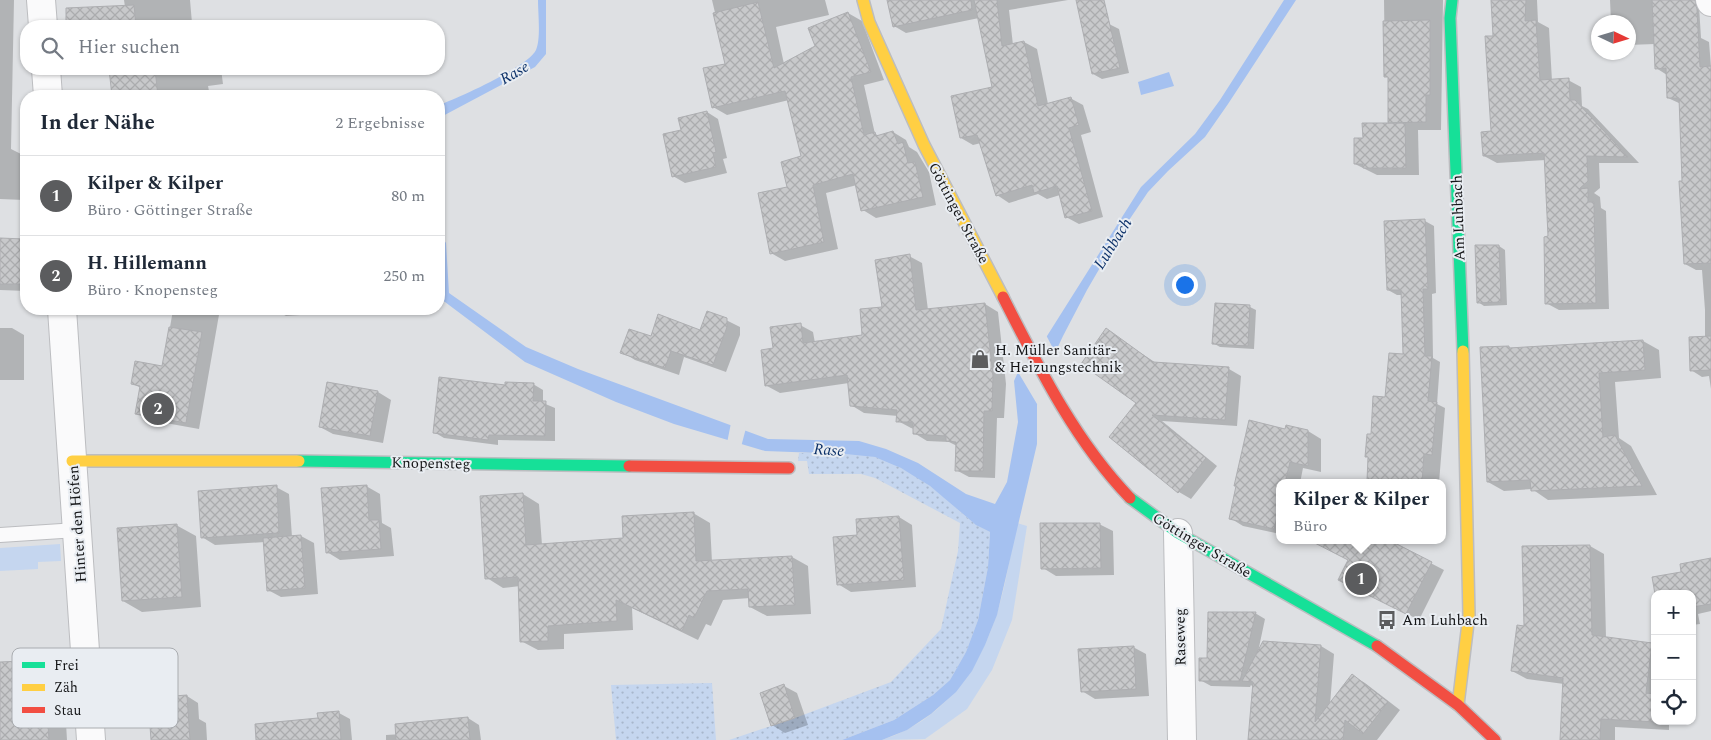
<!DOCTYPE html>
<html lang="de">
<meta charset="utf-8">
<style>
body{margin:0;font-family:Spectral,serif;background:#f2f2f3;color:#1f2937}
.controls{position:absolute;right:15px;bottom:15px;display:grid;overflow:hidden;border-radius:10px;box-shadow:0 1px 4px #0004}
.controls button{width:45px;height:45px;display:grid;place-items:center;padding:0;border:0;border-bottom:1px solid #e0e1e3;background:#fff;color:#1f2937;font:25px sans-serif}
.compass{position:absolute;left:1591px;top:15px;width:45px;height:45px;border-radius:50%;background:#fff;box-shadow:0 1px 4px #0004;rotate:94deg}
.you{position:absolute;left:1184px;top:284px;width:18px;height:18px;margin:-12px;border:4px solid #fff;border-radius:50%;background:#1a73e8;box-shadow:0 0 0 8px #1a73e833}
.badge{display:grid;place-items:center;width:32px;height:32px;border-radius:50%;background:#5b5c5e;color:#fff;font-size:16px;font-weight:700}
.pin{position:absolute;translate:-50% -50%;border:2px solid #fff;box-shadow:0 1px 5px #0006}
.popup{position:absolute;left:1276px;top:479px;width:170px;height:65px;box-sizing:border-box;display:grid;place-content:center;border-radius:10px;background:#fff;filter:drop-shadow(0 1px 4px #0005);font-size:16px;white-space:nowrap;color:#747a83}
.popup b{font-size:19px;color:#1f2937}
.popup::after{content:'';position:absolute;left:50%;top:100%;margin-left:-10px;border:10px solid transparent;border-top-color:#fff}
.list{margin:0;padding:0;list-style:none}
h2{display:flex;justify-content:space-between;align-items:center;height:65px;margin:0;padding:0 20px;font-size:21px}
h2 small{font-size:16px;font-weight:400;color:#747a83}
.list li{display:grid;grid-template-columns:32px 1fr auto;gap:15px;align-items:center;box-sizing:border-box;height:80px;padding:0 20px;border-top:1px solid #e0e1e3}
.list b{display:block;font-size:19px;white-space:nowrap}
.list p{margin:0;font-size:16px;white-space:nowrap;color:#747a83}
.list em{font-size:16px;font-style:normal;color:#747a83}
.icon{flex:none;width:28px;height:28px;fill:none;stroke:currentColor;stroke-width:2;stroke-linecap:round;stroke-linejoin:round}
.map{position:relative;flex:none;width:1711px;height:740px;overflow:hidden}
.search{position:absolute;background:#fff;box-shadow:0 1px 4px #0004;left:20px;top:20px;width:425px;height:55px;display:flex;align-items:center;gap:12px;box-sizing:border-box;padding:0 18px;border-radius:20px;color:#747a83;font-size:19px}
.panel{position:absolute;background:#fff;box-shadow:0 1px 4px #0004;left:20px;top:90px;width:425px;height:225px;border-radius:20px}
.map>svg:first-child{display:block}
</style>
<div class="map">
<svg width="1711" height="740" viewBox="0 0 1711 740">
<defs>
<pattern id="park-dots" width="8" height="8" patternUnits="userSpaceOnUse" patternTransform="scale(1.25)"><rect width="8" height="8" fill="#c5d6ef"/><path d="M2 2h.1M6 6h.1" fill="none" stroke="#a8b7cc" stroke-width="1.8" stroke-linecap="round"/></pattern>
<pattern id="building-cross-hatch" width="8" height="8" patternUnits="userSpaceOnUse" patternTransform="scale(1.25)"><rect width="8" height="8" fill="#c8c9cb"/><path d="M0 0l8 8M0 8l8-8" fill="none" stroke="#abacae"/></pattern>
</defs>
<rect width="100%" height="100%" fill="#dee0e3"/>
<path fill="#c5d6ef" d="M1017,523L1027,526L1012,620L992,670L967,709L925,739L882,740C890,737 899,734 906,730C951,708 981,662 996,616C1006,587 1010,554 1017,523Z
M60,544L61,561L38,562V569L0,571V548Z"/>
<path fill="url(#park-dots)" d="M799,453C821,453 854,451 875,457C894,462 914,475 930,486C950,500 967,522 990,532L988,567L978,620L966,652L950,680L933,695L894,720L842,740H729L795,718L891,682L941,629L958,551L960,523L875,478L861,474H809L807,461H798Z
M712,683L716,740H616L611,685Z"/>
<path fill="#a5c1f0" d="M538,0H546V54L535,67L439,118V105C457,99 529,66 536,50C541,38 538,14 538,0Z
M1284,0H1296L1228,104L1205,137L1168,171L1148,192L1119,235L1087,290L1063,336L1055,353L1037,405V444L997,615L985,645L972,671L956,692L931,714L907,730L882,740H842L894,720L933,695L950,680L966,652L978,620L988,567L990,532L976,525L930,486L901,468L875,457L846,454L765,451L674,424L616,402L525,362L441,299L439,285V233L446,243L449,293L526,347L578,369L768,439L859,441L886,449L918,463L966,494L995,504L1007,482L1018,422L1014,381L1018,372L1047,336L1141,187L1195,134L1220,100Z
M1169,72L1174,86L1141,95L1138,82Z"/>
<path fill="#dee0e3" d="M1045,333L1057,356L1040,409L1018,372L1022,363Z
M731,423L746,428L741,447L727,443Z"/>
<path fill="#0003" d="M0,0H14L11,149L25,156L24,200L0,199Z
M124,0H190L192,23L161,25V26H102L100,8L125,7Z
M712,0H825L829,15L776,27L784,64L817,47L848,13L862,21L884,80L864,85L875,134L880,136L893,132L906,140L909,147L917,152L929,172L936,205L876,218L863,210L857,185L826,193L838,249L785,261L771,253L788,188L803,157L789,100L727,115L713,107L727,64Z
M889,0H1068L1009,10L1013,45L1024,42L1037,49L1048,104L1070,98L1083,105L1091,132L1081,135L1103,217L1079,224L1066,217L1060,195L1047,199L1038,194L1009,203L997,195L981,143L973,145L961,138L994,88L979,18L906,33L894,26Z
M1384,0H1443L1441,130H1418L1419,175H1377L1355,164L1364,139L1392,124L1389,122V78L1385,76Z
M1492,0H1537L1538,22L1549,28L1552,81L1568,80L1581,87L1582,106L1588,109L1639,163H1599L1600,188L1594,193L1600,197L1601,208L1606,211L1609,309L1559,310L1546,303L1549,238L1546,160L1497,163L1484,156L1492,133L1495,37Z
M1610,0H1689L1699,6L1701,38L1709,42L1711,67V389L1709,376L1702,377L1691,370L1705,337V310L1702,270H1696L1685,264L1681,104L1668,98L1667,75L1656,68L1655,44L1628,45V22H1611Z
M1109,24L1119,29L1129,73L1102,79L1093,74L1085,43Z
M110,69H221L223,84L208,86L210,96H114Z
M707,112L718,119L727,158L723,159L727,173L685,183L673,176L682,131Z
M1425,221L1434,226L1436,293L1432,294L1433,358L1440,362L1437,404L1445,408L1439,483H1373L1369,480L1372,436L1385,398L1390,354L1405,355L1402,295H1397L1388,290Z
M0,239L26,241V291L0,290Z
M1476,246H1499L1505,250L1507,305L1484,306L1478,302Z
M909,256L922,263L928,310L985,304L998,312L1006,384L1004,418H997L995,478L969,477L956,470L957,446L949,442L927,441L914,433V429L911,428L898,421V416L864,413L851,405L849,383L780,393L767,386L774,349L800,325L813,332L815,343L863,336L883,308Z
M1216,304L1250,307L1256,310L1254,349L1220,347L1213,343Z
M139,309H220L199,429L149,420L137,413L141,388L133,384L163,367L173,310L147,313Z
M279,309H328L329,313L286,316L279,312Z
M726,320L740,327V335L726,372L684,357L679,375L635,360L622,352L701,332Z
M0,328H12L24,335V380H0Z
M1106,330L1156,363L1229,369L1241,376L1237,426L1162,421L1217,466L1191,499L1179,492Z
M1643,341L1659,350L1661,378L1615,382L1619,438L1631,446L1657,495L1548,500L1532,489L1504,491L1488,482L1509,347L1512,349Z
M533,384L543,390V403L555,408V441L498,440V445L444,438L434,432L506,387Z
M378,392L391,400L383,443L333,434L320,427Z
M1286,430L1308,431L1321,439V472L1303,468L1300,483H1280V534L1243,526L1230,518Z
M366,486L380,494L382,523L391,528L394,556L340,560L327,552Z
M276,487L289,494L292,537L301,536L314,543L318,594L281,597L268,590L265,542L215,545L202,537Z
M523,494L539,504L542,545L625,540L693,513L710,523L712,562L792,557L808,566L811,614L767,616L750,607V598L723,600L711,626L706,624L698,640L632,608L633,630L564,634V649L538,650L521,641L520,586L503,588L487,578Z
M899,517L912,525L916,587L851,592L838,584L859,536Z
M1099,524L1113,531L1114,575L1056,576L1043,568Z
M176,525L196,536L201,607L142,612L123,601Z
M1386,540L1444,570L1419,620L1352,586Z
M1590,546L1604,554L1606,638L1655,646V721H1669V730L1615,727V740H1561L1564,684L1527,679L1512,671L1525,628Z
M1711,559V611L1698,614L1700,624L1692,625V594L1682,573Z
M1255,613L1265,619L1258,652L1264,642L1321,646L1334,654L1330,705L1352,676L1365,683L1400,710L1377,740H1250L1253,687L1251,685L1250,687L1211,686L1200,680L1208,659Z
M1133,647L1146,654L1149,696L1095,699L1082,691Z
M44,661L63,672L67,740H0V663Z
M784,686L797,693L808,725L785,733L772,725Z
M187,696L198,703L199,719L206,723L207,740H152Z
M339,713L350,719L352,740H257Z
M468,718L479,725L481,740H386V735L402,734Z"/>
<path fill="url(#building-cross-hatch)" stroke="#adaeb1" d="M887,0H971L972,10L893,27Z
M974,0H997L1002,46L1024,41L1038,106L1071,97L1079,125L1069,128L1092,211L1065,218L1057,186L1034,193L1032,185L996,196L977,135L960,138L951,96L992,87Z
M1076,0H1104L1120,68L1092,74Z
M1491,0H1526L1525,21L1536,20L1540,80L1569,78L1570,100H1575L1628,157L1587,156L1588,181L1579,189L1588,188V202H1594L1596,303L1545,304L1544,237L1548,236L1544,153L1483,156L1481,132L1491,131L1485,36H1493Z
M1652,0H1695L1697,9L1700,67L1711,66V263L1684,264L1679,181H1682L1679,98H1667L1666,68L1655,69Z
M758,2L774,68L815,46L808,28L848,12L871,72L851,77L864,135L875,132L876,136L893,131L898,144L903,142L908,163L915,162L923,197L861,211L853,174L813,185L824,242L770,254L758,193L787,187L781,162L801,156L785,91L712,108L703,68L725,64L713,13Z
M134,5L136,26H66V8Z
M1430,20V95H1426V122L1388,123V77H1384L1383,21Z
M109,69H155L158,96H112Z
M707,111L716,152L713,153L716,167L672,177L663,134L681,130L678,118Z
M1362,123H1405L1406,168H1363V164H1354V138H1363Z
M1425,219L1428,289H1423L1425,356H1432L1428,401L1437,402L1432,455L1424,454L1422,483L1367,481L1368,457H1365L1367,434H1371L1373,396L1385,397L1389,353L1403,354L1401,290H1387L1384,221Z
M0,238L24,239L23,284H0Z
M1475,245H1499L1501,302L1477,303Z
M910,254L916,310L985,303L993,376L992,411H984L983,471H955L956,442L946,441V436L913,434V422H896L897,410L850,406L847,375L765,386L761,350L773,348L770,327L801,323L803,343L862,335L860,309L882,307L875,260Z
M1215,303L1250,305L1248,346L1212,344Z
M707,311L727,318V327L713,365L671,351L665,368L620,353L629,329L651,336L658,314L700,330Z
M169,327L202,332L186,423L135,414L140,386L131,384L135,361L162,366Z
M1106,328L1153,362L1229,367L1225,420L1152,415L1206,458L1178,493L1109,437L1136,403L1081,364Z
M1711,336V370L1690,371L1689,337Z
M1643,340L1645,370L1599,373L1603,437L1615,435L1642,486L1531,491L1530,480L1487,482L1480,347L1509,346V348Z
M439,377L505,385V382L534,383L533,401H546L545,436L489,435L488,440L433,433Z
M327,382L378,391L370,436L319,427Z
M1249,420L1285,429L1286,425L1308,430V466L1290,462L1285,483H1280V505L1274,529L1229,519L1236,486H1234Z
M277,485L279,533L201,538L198,491Z
M367,485L369,520H379L381,549L326,553L321,488Z
M523,493L526,545L623,538L622,516L694,512L696,561L792,556L795,605L749,607L748,589L707,591L694,618L689,615L682,631L616,600L617,621L548,626V641L520,642L518,577L485,579L480,496Z
M899,516L904,580L837,585L833,537L857,535L856,519Z
M1040,523H1100L1101,568L1041,569Z
M177,524L182,597L122,601L117,528Z
M301,535L305,588L267,591L263,538Z
M1309,540H1389L1432,562L1406,614L1338,580L1348,560Z
M1590,545L1592,635L1652,643L1646,693L1655,694V722L1601,719L1600,740H1560L1563,678L1511,671L1517,625L1524,626L1522,546Z
M1711,558V604L1692,607V594H1655L1652,577L1681,572L1680,564Z
M1208,612H1256L1240,681H1199V658H1207Z
M1263,641L1321,645L1315,722L1352,674L1388,702L1363,734L1345,720L1343,740H1248L1253,682L1242,681Z
M1134,646L1136,689L1081,692L1078,649Z
M44,660L49,740H0V662Z
M784,684L795,718L771,726L760,693Z
M187,695L190,740H151L148,698Z
M339,711L341,740H256L255,724L318,718L317,713Z
M468,717L470,740H396L395,724Z"/>
<g fill="none" stroke-linecap="round" stroke-linejoin="round">
<g stroke="#bcbdc0" stroke-width="16">
<path id="lane" d="M0,535L77,530"/>
</g>
<g stroke="#bcbdc0" stroke-width="30">
<path id="street" d="M41,0L43,26
M1710,0L1711,2
M46,69L48,96
M62,309L91,740
M1178,533L1182,740"/>
</g>
<g stroke="#bcbdc0" stroke-width="14">
<path id="fast" d="M1452,0L1450,18L1463,351
M299,461L629,466
M1130,498L1178,533L1377,646"/>
</g>
<g stroke="#bcbdc0" stroke-width="14">
<path id="slow" d="M863,0L869,22L924,145L1003,297
M72,461H299
M1458,705L1469,615L1463,351"/>
</g>
<g stroke="#bcbdc0" stroke-width="14">
<path id="jam" d="M1003,297C1039,368 1075,441 1130,498
M629,466L789,468
M1377,646L1458,705L1495,740"/>
</g>
<use href="#lane" stroke="#fafafb" stroke-width="14"/>
<use href="#street" stroke="#fafafb" stroke-width="28"/>
<use href="#fast" stroke="#16e098" stroke-width="11"/>
<use href="#slow" stroke="#ffcf43" stroke-width="11"/>
<use href="#jam" stroke="#f24e42" stroke-width="11"/>
</g>
<defs>
<g id="shop-bare" transform="scale(1.5)"><path d="M-5-2.5h2.3a2.7 3.5 0 0 1 5.4 0H5L5.5 6h-11ZM-1.5-2.5h3a1.5 2.3 0 0 0-3 0Z" fill="#5b5c5e" stroke="#e9edf2" stroke-width="2.5" paint-order="stroke"/></g>
<g id="bus-bare" transform="scale(1.5)"><path d="M-5-6H5V4H4V6H2V4H-2V6H-4V4H-5ZM-3.5-4V0h7V-4ZM-3.5 1.2v1.5H-2V1.2ZM2 1.2v1.5H3.5V1.2Z" fill="#5b5c5e" stroke="#e9edf2" stroke-width="2.5" paint-order="stroke"/></g>
</defs>
<g fill-rule="evenodd">
<use href="#shop-bare" x="980" y="359"/>
<use href="#bus-bare" x="1387" y="620"/>
</g>
<g text-anchor="middle" stroke-width="4" stroke-linejoin="round" paint-order="stroke">
<g font-size="15" fill="#141517" stroke="#e9edf2">
<text transform="translate(959 213) rotate(62)" y="5">Göttinger Straße</text>
<text transform="translate(1458 218) rotate(-92)" y="5">Am Luhbach</text>
<text transform="translate(431 463) rotate(1)" y="5">Knopensteg</text>
<text transform="translate(77 524) rotate(-94)" y="5">Hinter den Höfen</text>
<text transform="translate(1202 545) rotate(31)" y="5">Göttinger Straße</text>
<text transform="translate(1180 637) rotate(-91)" y="5">Raseweg</text>
</g>
<g font-size="15" fill="#141517" stroke="#e9edf2" text-anchor="start">
<text x="995" y="355">H. Müller Sanitär-<tspan x="995" dy="17">&amp; Heizungstechnik</tspan></text>
<text x="1402" y="625">Am Luhbach</text>
</g>
<g font-size="16" font-style="italic" fill="#0b3068" stroke="#e9edf2">
<text transform="translate(514 72) rotate(-30)" y="6">Rase</text>
<text transform="translate(1112 243) rotate(-58)" y="6">Luhbach</text>
<text transform="translate(829 449) rotate(4)" y="6">Rase</text>
</g>
</g>
<rect x="12" y="648" width="166" height="80" rx="8" fill="#e9edf2" stroke="#a9acb0" stroke-width="1"/>
<rect x="22" y="662" width="23" height="6" fill="#16e098"/>
<rect x="22" y="684" width="23" height="7" fill="#ffcf43"/>
<rect x="22" y="707" width="23" height="6" fill="#f24e42"/>
<g font-size="14" fill="#141517">
<text x="54" y="670">Frei</text>
<text x="54" y="692">Zäh</text>
<text x="54" y="715">Stau</text>
</g>
</svg>
<div class="controls">
<button>+</button>
<button>−</button>
<button><svg class="icon" aria-label="locate" viewBox="0 0 24 24"><circle cx="12" cy="12" r="6"/><path d="M12 2v4M12 18v4M2 12h4M18 12h4"/></svg></button>
</div>
<svg class="compass" viewBox="-18 -18 36 36"><path d="M0-13l5 13h-10z" fill="#e53935"/><path d="M0 13l5-13h-10z" fill="#747a83"/></svg>
<div class="you"></div>
<div class="pin badge" style="left:1361px;top:579px">1</div>
<div class="popup"><b>Kilper &amp; Kilper</b>Büro</div>
<div class="pin badge" style="left:158px;top:409px">2</div>
<div class="search"><svg class="icon" aria-label="search" viewBox="0 0 24 24"><circle cx="10" cy="10" r="6"/><path d="M15 15l6 6"/></svg>Hier suchen</div>
<section class="panel">
<h2>In der Nähe<small>2 Ergebnisse</small></h2>
<ul class="list">
<li><span class="badge">1</span><div><b>Kilper &amp; Kilper</b><p>Büro · Göttinger Straße</p></div><em>80 m</em></li>
<li><span class="badge">2</span><div><b>H. Hillemann</b><p>Büro · Knopensteg</p></div><em>250 m</em></li>
</ul>
</section>
</div>
